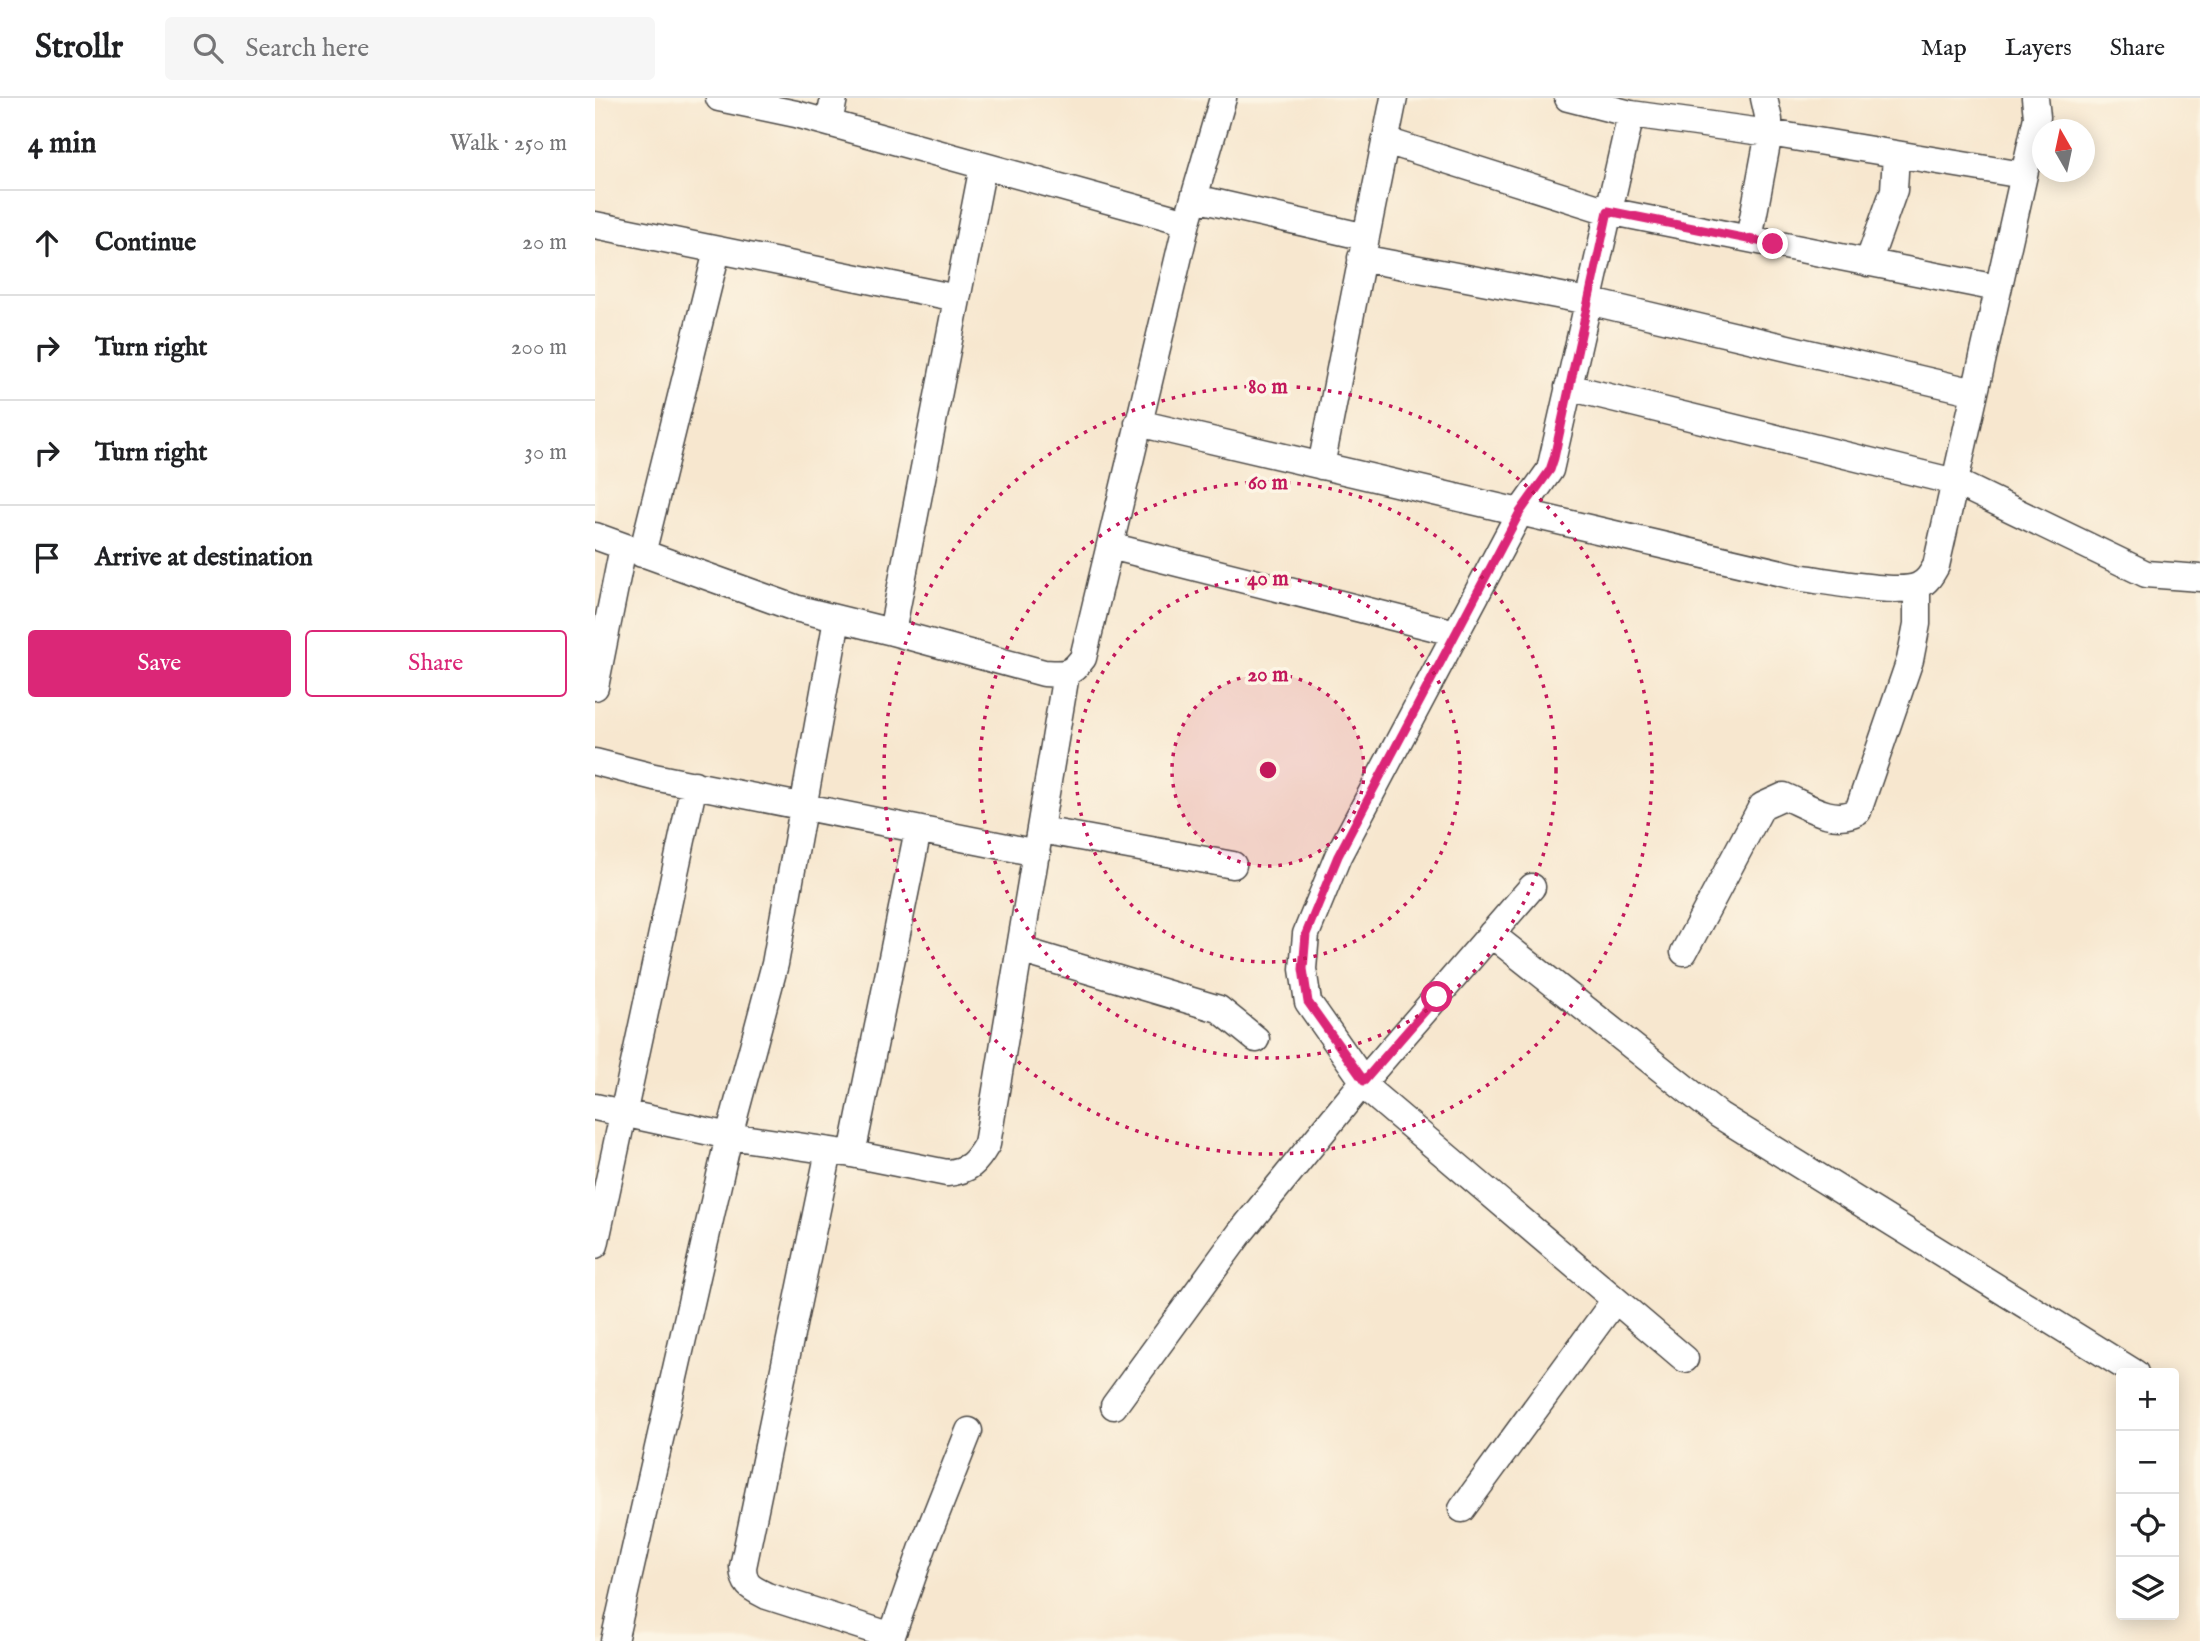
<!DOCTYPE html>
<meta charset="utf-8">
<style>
body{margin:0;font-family:"IM FELL English",serif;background:#f6f6f6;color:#202124}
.controls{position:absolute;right:21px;bottom:21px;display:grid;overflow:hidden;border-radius:7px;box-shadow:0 4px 18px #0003}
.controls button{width:63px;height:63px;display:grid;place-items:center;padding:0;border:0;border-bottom:2px solid #e0e0e0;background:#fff;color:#202124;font:35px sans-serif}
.compass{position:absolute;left:1437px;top:21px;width:63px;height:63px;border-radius:50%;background:#fff;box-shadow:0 4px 18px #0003;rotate:351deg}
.stop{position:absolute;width:21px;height:21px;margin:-16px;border:5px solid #db2777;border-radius:50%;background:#fff}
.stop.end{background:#db2777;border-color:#fff;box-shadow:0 2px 7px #0008}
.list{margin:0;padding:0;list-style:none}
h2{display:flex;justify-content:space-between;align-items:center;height:91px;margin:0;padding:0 28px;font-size:30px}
h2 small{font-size:23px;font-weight:400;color:#757577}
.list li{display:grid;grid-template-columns:46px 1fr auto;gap:21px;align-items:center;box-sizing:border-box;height:105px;padding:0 28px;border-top:2px solid #e0e0e0}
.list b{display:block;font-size:26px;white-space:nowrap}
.list em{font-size:23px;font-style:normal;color:#757577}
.actions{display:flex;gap:14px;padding:21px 28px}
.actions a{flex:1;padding:16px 0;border:2px solid #db2777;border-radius:7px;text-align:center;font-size:24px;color:#db2777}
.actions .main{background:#db2777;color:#fff}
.icon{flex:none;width:38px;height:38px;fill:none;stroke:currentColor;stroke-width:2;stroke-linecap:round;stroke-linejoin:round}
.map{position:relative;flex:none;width:1605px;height:1543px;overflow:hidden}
header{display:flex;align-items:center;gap:42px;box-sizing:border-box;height:98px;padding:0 35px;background:#fff;border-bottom:2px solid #e0e0e0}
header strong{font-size:33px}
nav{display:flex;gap:38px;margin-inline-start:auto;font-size:24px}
.search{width:490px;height:63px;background:#f6f6f6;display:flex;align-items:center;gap:18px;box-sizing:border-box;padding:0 24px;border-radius:7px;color:#757577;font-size:26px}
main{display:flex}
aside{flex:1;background:#fff}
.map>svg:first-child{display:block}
</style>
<header>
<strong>Strollr</strong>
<div class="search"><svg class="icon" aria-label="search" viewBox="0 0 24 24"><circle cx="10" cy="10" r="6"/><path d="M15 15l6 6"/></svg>Search here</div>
<nav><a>Map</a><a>Layers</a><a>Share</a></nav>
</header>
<main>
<aside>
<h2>4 min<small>Walk · 250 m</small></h2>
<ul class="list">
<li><svg class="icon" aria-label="ahead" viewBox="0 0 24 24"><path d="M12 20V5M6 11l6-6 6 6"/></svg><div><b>Continue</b></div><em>20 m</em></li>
<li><svg class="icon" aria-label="right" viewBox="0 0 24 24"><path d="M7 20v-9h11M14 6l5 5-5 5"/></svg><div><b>Turn right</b></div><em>200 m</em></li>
<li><svg class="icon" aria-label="right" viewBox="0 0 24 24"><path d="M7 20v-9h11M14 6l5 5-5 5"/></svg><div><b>Turn right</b></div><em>30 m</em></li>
<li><svg class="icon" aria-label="arrive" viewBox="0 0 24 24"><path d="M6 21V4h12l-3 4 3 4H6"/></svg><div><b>Arrive at destination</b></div></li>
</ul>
<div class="actions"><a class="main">Save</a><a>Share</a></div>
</aside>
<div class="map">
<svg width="1605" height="1543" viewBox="0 0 1605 1543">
<rect width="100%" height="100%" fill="#fcf5e5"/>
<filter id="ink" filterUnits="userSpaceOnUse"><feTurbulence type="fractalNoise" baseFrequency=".0143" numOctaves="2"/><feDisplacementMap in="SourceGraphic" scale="14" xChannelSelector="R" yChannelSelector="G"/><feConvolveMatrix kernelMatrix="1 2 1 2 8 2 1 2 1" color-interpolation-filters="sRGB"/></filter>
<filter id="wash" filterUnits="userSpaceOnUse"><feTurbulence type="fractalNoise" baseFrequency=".00686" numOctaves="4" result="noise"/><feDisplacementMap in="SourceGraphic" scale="28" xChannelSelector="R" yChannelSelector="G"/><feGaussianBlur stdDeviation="1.57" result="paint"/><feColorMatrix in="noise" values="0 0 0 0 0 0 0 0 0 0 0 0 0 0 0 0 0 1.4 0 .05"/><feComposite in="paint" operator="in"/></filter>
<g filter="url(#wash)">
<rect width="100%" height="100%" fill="#f7e7cf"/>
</g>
<g filter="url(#ink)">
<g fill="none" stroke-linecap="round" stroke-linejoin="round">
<g stroke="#4a4744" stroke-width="29">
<path id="minor" d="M124,0L201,16L592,124L628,0
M973,0L1036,16L1174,35L1428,77
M1036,16L955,372L925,414L743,758L711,836L708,871L713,904L777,995L1090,1261
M234,25L239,0
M791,43L1013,113L1402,190
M600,100L771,139L726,368
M0,127L362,200
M771,139L799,0
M1154,141L1174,35V22L1169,0
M766,160L993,203L1380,294
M1273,165L1299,92L1301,56
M973,289L1360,384L1551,476L1605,480
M543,325L1208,480C1233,483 1303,497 1323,488C1332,484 1336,477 1341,468L1442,19L1440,0
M0,438L200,510L297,534L449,575C469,576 475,578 488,560L592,124
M515,448L861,535
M47,456L122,153
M297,534L388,68
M0,589L28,449
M0,664L59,679L442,755
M446,732L638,767
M896,836L1124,1017L1540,1275
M425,852L624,911L661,941
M1089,854L1167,708L1189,698C1212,708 1239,727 1263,713L1315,562L1322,526V489
M0,1009L134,1038L180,866L242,521
M234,1053L148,1469C149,1488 156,1490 172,1498L297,1538
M257,1056L323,732
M0,1147L99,686
M519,1308L645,1135L769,983L937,789
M867,1411L1020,1202
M19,1543L134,1038L257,1056L352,1075C374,1073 381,1065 392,1046L471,576
M295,1543L328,1449L374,1333"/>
</g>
<use href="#minor" stroke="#fff" stroke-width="26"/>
</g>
</g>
<g fill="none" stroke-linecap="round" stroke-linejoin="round" filter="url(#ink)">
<path stroke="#db2777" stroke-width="9" d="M842,899L769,983L713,904L708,871L711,836L743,758L925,414L955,372L959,360L1013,113L1178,146"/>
</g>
<circle cx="673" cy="672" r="96" fill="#c2185b" fill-opacity=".12"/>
<g fill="none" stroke="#c2185b" stroke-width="3.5" stroke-dasharray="3.5 7">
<circle cx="673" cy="672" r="96"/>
<circle cx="673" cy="672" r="192"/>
<circle cx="673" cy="672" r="288"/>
<circle cx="673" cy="672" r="384"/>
</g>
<circle cx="673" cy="672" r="10" fill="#c2185b" stroke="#fcf5e5" stroke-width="3.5"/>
<g font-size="21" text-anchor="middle" font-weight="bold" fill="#c2185b" stroke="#fcf5e5" stroke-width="7" stroke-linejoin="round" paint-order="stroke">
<text x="673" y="295">80 m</text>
<text x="673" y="391">60 m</text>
<text x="673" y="487">40 m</text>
<text x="673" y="583">20 m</text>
</g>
</svg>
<div class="controls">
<button>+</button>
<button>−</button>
<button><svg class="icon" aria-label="locate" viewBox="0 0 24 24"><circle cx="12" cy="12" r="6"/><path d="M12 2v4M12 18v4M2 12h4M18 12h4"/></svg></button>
<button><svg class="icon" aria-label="layers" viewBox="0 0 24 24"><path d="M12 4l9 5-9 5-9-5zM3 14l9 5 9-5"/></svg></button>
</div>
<svg class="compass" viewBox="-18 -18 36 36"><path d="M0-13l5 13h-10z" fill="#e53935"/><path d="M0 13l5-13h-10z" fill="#757577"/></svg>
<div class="stop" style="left:842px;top:899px"></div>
<div class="stop end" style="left:1178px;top:146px"></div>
</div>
</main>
